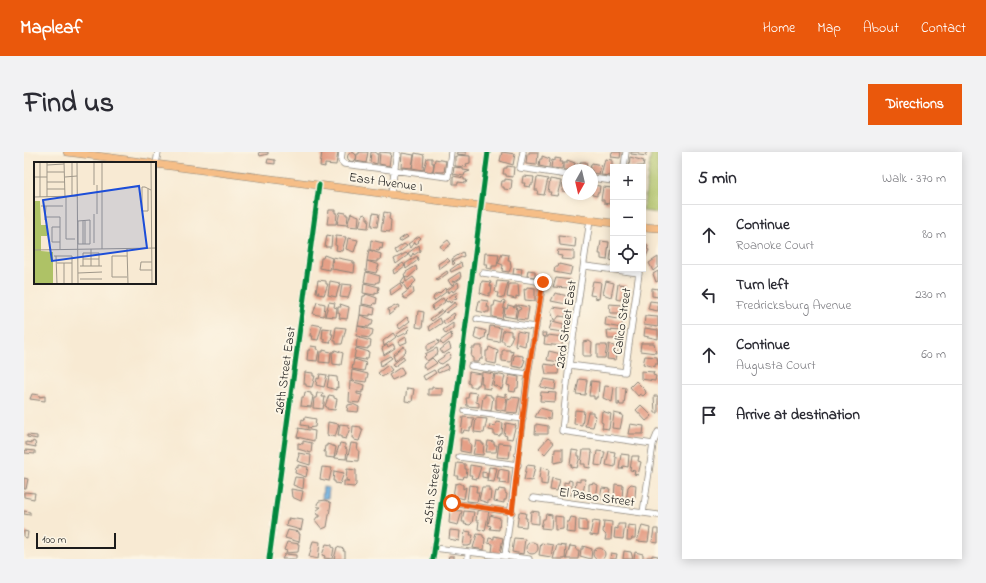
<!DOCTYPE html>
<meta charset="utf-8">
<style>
body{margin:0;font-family:"Indie Flower",sans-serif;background:#f2f2f3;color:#2b2b33}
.controls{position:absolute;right:12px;top:12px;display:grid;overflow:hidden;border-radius:0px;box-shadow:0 2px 10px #0003}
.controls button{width:36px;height:36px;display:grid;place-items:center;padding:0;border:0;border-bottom:1px solid #e1e1e2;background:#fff;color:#2b2b33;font:20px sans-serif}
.compass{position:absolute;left:538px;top:12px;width:36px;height:36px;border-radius:50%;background:#fff;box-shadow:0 2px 10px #0003;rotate:188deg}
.scale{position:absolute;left:12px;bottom:10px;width:80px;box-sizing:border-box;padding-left:4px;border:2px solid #1c1c1c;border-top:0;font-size:11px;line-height:14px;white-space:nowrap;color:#1c1c1c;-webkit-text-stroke:3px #fcf5e5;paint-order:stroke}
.stop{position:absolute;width:12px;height:12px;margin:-9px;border:3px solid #ea580c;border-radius:50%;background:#fff}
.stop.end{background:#ea580c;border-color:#fff;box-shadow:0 1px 4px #0008}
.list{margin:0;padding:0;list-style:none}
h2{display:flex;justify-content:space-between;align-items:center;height:52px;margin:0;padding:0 16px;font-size:17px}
h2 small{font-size:13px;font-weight:400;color:#7c7c81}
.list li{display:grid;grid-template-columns:26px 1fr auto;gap:12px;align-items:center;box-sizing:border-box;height:60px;padding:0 16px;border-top:1px solid #e1e1e2}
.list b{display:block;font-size:15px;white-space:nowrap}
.list p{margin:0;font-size:13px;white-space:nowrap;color:#7c7c81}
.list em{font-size:13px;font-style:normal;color:#7c7c81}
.icon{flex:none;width:22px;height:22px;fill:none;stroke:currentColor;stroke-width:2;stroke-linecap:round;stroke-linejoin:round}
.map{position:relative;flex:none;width:634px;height:407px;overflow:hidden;border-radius:0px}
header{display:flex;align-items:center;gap:24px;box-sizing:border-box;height:56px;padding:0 20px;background:#ea580c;color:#fff}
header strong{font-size:19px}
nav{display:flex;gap:22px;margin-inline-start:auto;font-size:14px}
.intro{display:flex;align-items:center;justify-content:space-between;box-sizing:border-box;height:96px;padding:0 24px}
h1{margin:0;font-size:28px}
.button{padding:10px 18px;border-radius:0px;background:#ea580c;color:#fff;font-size:14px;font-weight:700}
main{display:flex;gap:24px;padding:0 24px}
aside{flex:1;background:#fff;border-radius:0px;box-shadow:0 2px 10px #0003}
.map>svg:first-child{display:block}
</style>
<header>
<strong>Mapleaf</strong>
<nav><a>Home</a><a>Map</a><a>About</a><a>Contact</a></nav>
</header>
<div class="intro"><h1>Find us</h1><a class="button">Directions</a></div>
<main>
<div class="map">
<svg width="634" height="407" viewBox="0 0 634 407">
<rect width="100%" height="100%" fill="#fcf5e5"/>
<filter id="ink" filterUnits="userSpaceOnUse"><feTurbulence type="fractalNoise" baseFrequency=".025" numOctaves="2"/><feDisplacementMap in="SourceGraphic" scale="8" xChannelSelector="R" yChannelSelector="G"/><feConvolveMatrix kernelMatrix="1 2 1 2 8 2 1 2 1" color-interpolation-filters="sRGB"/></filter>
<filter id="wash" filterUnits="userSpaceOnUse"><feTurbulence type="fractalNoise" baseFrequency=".012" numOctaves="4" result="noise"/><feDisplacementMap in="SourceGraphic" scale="16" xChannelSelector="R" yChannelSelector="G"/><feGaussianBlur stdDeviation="0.9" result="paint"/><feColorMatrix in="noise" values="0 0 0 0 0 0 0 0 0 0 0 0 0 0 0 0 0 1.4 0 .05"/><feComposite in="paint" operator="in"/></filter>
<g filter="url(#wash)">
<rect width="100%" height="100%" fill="#f8ead3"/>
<path fill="#aec266" stroke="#656f41" d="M627,0H634V61L619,59Z"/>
<path fill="#69acde" stroke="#42647d" d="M299,335L305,336L304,346L298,347Z"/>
<g id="blocks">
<path fill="#e59f86" d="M235,0H244V2L236,4Z
M298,0H314L312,13L301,12V15L296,14Z
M335,0H344L342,11L332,9L333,2H335Z
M347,0H352V2H354L353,12L346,10Z
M356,0L367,1L365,14L355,12Z
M433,0H442V3L432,2Z
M478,0L491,2L489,13L476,9Z
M505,0H514L513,13L502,12L503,2L505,3Z
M588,0H597L596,6L587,5Z
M607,0H623L621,3L623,4L607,2Z
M323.5 5a4.5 4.5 0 1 1 9 0a4.5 4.5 0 1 1-9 0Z
M378,1L390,3L388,16L377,15Z
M391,1L400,3L399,18L388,16Z
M433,3L446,4V11L442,12L443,15L431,14V4L433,5Z
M518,4L526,7L525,16L515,14L516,7H518Z
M606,5L620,9L619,14L605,15Z
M403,6H408V11H410L409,18L406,20L400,18Z
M531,6L537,7L536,10H539L538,17L527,16L528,8L531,9Z
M244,7L251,8V12L243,11Z
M411,7L422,9L420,20H409Z
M581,7L588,8V21H586V24L577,23Z
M543,8L551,11L550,18H540V11H543Z
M556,10H562L563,18H553V12H556Z
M568,11L577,13L575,22L568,21V18H565Z
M483,14L490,15L489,25L482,24V22H479L480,16H483Z
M430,15L439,16V18L446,19L441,21L440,24L429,22Z
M429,24L440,26V28H443L442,31L434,30V32H429Z
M499,24L510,25L509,32H507L506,35L500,34L501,31H498Z
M513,25L524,27L520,43L513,42L514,38H511Z
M481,27L488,28L487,38L480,37V35H477L478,29H481Z
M526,27L537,29L533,44L526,43L527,40H524Z
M539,29L544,30V40L538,39Z
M568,33L576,34L575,41H573V44L568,43Z
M579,35L589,36L588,48L586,47L585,52L580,51V48H577Z
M305,58H311V61H313L312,72H303Z
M316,60L322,61V63H324L323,73L313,72Z
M360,60L366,61L365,67L367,68L366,80L357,79Z
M327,61L335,64L334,75L323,74Z
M349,61L355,62L353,75L347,74Z
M341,62L343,64V67H345L344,76L335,75L338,63Z
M303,83L308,84L307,95H301Z
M382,83L384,85L376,90L375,88Z
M312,84L322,85L318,99L312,98L313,94L311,93Z
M395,84L397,86L394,89L395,90L392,92L391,90L387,96L384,92Z
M535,84L552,86L551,95L536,93Z
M324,86L334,88L330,100L322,97Z
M347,88L359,91L358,97L356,96L355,99L346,98Z
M424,88L427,92L419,98L416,94Z
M577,89L585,90L583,108L577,107V102H575Z
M380,92L383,94L373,102L371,98Z
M619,92L624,94L623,97L625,98L619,111Z
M395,93L396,99L390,103L389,101L387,105L384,101Z
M588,93H589V109L586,108Z
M345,98L357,102L356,108H353V110L343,109Z
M534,98L550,99V108L537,107L538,104L533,103Z
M439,100L440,104L429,109L431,111L429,113L428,107Z
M382,101L384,103L372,112L370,107Z
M461,101L475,102L473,114H468V117L462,116L463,112H460Z
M478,102L485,103L484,108H486L487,115L485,120L478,119L479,113L474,111Z
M300,103L308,106L306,118L296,116L297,106H299Z
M393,104L394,108L382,117L381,112Z
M309,105L329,109V111H331L330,121L308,117Z
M634,105V115L629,119L625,111Z
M423,106L426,109L415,117L414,112Z
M343,109L355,113L352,121L342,119Z
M437,110L438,115L427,120L426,118Z
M379,111L381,114L370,122L369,118Z
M535,112L548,115L546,123L530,120L531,115H534Z
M392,114L393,118L384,126L382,125L380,123L382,120Z
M490,116L498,117L497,123L489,122Z
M504,118L511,119V125L503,124Z
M423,119L424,121L413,129L412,127Z
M634,119V129L632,130L629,122Z
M342,120L356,124L355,130H353L352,132L340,130Z
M436,120L437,126L431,130L428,129L430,132L427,133L424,128Z
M381,124L382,130L389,125L392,129L383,138L379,132L381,131L377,130Z
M532,126L547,128L546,136L529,135Z
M294,128L302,129V132H304L300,143L294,142L295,140H292Z
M306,129L316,131L312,145L304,143Z
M458,129L467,130L466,134H468L467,141H465V144L456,141Z
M473,129L484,130L480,146L473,145L474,141L471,140Z
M569,129L577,130L575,147L571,146L572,144L566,143Z
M582,129L590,131L587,145L579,142Z
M434,130L435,135L429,140L428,138L424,141L423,138Z
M340,131L355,135L354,141L351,140V143L339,141Z
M376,131L378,135L367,143L366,138Z
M318,132L328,133L324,146L316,145Z
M485,132H494L495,145L492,144V147L483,145Z
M594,132L602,133L601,146L598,145L596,148L592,147Z
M389,135L390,141L382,147L380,146L378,143Z
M503,135L511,136V149L501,148L500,137L502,138Z
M421,136L422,140L410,149L409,147L410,144L414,141L415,142Z
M628,136L634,137V145L628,144Z
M433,140L434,142L431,144L433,146L427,148L428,150L426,151L425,149L423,150L421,148L424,145Z
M531,141L544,144L542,152L527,149Z
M342,142L353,146L352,152L350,151L349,154L338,152L339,144H341Z
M419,146L421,150L409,159L408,154Z
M457,148L464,149L463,155H465V160H462V161L453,159L455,149Z
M479,148L481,149L478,167L468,165V154H470L471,149L478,151Z
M626,149L634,150V159L624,157Z
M293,150L301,152L300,164L289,162Z
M305,150L311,151L310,155L313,156L312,165L301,164Z
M431,150L433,153L422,161L420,159Z
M316,152L325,155L323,167L315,166L316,162L314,161V155H317Z
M585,152L599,153V161H586Z
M337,153L351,156L350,163L346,162V164L336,163Z
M374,153L375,155L365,163L364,157Z
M484,153L491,155V153H493L491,166L480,164L481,156L483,157Z
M494,153L505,155L503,168L492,167L494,157L496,158L497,156L494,155Z
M529,155L542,157V165L535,164L532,168H530L527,159Z
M418,158L419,160L408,169L406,167Z
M394,159L400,160L398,176L392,175Z
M430,161L431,163L429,165L430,166L422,172L420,171L419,169Z
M336,163L349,168L348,173H346L345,175L334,174Z
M621,164L634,165V175L620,173Z
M383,165L386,169L376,177L373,173Z
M582,165L599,168L598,176L581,173Z
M416,166L418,171L406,179L405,174Z
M528,169L540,172L538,180L525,178Z
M429,171V176L422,182L419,178Z
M288,172L298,174L294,188L288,187L289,184H286Z
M334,174L349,178L348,184H346V186L332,184Z
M384,174L385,177L383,179L384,180L374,185L372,183Z
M466,174L477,176L475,190L464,188Z
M312,175L322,176L318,192H312V189H310Z
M299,176L308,177L307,182H309L306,191L300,190V187H298Z
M452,176L462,179L461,186H459L458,189L450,186Z
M621,176L634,178V187L620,184Z
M481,178L487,179V183H489L485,193L480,192V189H477L479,179Z
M583,178L597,179V187H584Z
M493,179L503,181L501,194L494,192L493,195L491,194Z
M369,181L372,185L360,194L359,189Z
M427,181L428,186L419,193L417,191L416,189Z
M518,181H522L521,185H524V183L539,185L538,194L520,192L521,185L518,184Z
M382,185L383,190L376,193L374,190Z
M336,186L347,189L346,195H344V197L332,195L333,187Z
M414,188L415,191L403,199V193Z
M565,189L568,191L567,204H559V190Z
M425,191L427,197L419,202L416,198Z
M617,191H630L632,201L616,199Z
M369,192L371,196L360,203L358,196L363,193L364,195Z
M585,192L594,196L592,208L583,207Z
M573,193H583L581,206H573Z
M287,194L293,195L292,197L295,198L293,209L283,208L284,198H286Z
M380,194L382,199L371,209L369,203Z
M451,194H458V207H456L455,210H449V206L447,205L448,196H451Z
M465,195L474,199L472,212L462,210V199H464Z
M332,196L345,200L344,206H342L341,208L330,206Z
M413,196L414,201L403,209L400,205L402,203L401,202Z
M299,198L307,200L306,211L295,210L296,200H299Z
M311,198L319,201L317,213L309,212L308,200H310Z
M480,198H486V200L489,199L487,210L478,209V199Z
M525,199L537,202L535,210L523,208Z
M425,201L427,203L425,207L418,212L415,211L413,209Z
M492,203L499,204V207L501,208L498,216L488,214L490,204Z
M366,204L368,206L357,214L356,209Z
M379,204L381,207L370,215L368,213Z
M621,204L633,205L634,212H631V215L619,212Z
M408,206L413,211L402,218L399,214L400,212Z
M330,207L342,211L340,219L328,217Z
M423,212L424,217L414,221L413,218Z
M520,212L535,214L534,222H522Z
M364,213L368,218L358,225L354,221Z
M377,215L380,220L379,223L368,228L365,223Z
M328,218L344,222L342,230L327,228Z
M410,218L412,221L401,228L399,224Z
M617,219L630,220L629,223L632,224L631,229L617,227Z
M281,220L289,221V224H291L288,235L282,234V232H280Z
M445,220L457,222L455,233H453V235H446V232L444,231Z
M458,220L470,222L466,237L459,236V231H457Z
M296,222L303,223L300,235L292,233L293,226L295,227Z
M471,222L481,224L478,237L469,233Z
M485,223L495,225L494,236H492L491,240L485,239L486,234L483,233Z
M305,224L313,225L314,236L312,235V238L303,235Z
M520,227L532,229L531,238L516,235Z
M555,227L563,228L561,243L552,242Z
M326,229L341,233L340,239L338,238V241L333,240V242L338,243L335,251L325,250Z
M567,229L575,230L574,245H572V247H570V244H565Z
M612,229L621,238L622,241L619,244L616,242L614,244L606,235Z
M581,234L590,235L588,250L579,246Z
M408,235L418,236V243H404V237H408Z
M593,235L602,236L600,253H596L595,250V253H593Z
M383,236L390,237L388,250L381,249Z
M281,240L287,241V243L289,244L287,255L277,254L278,245H280Z
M445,240L453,241L452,250L455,251V255L443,254L442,246H444Z
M517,240L532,241L531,250L516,249Z
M293,241H299L298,245H301L299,257L289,256L290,246H292Z
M8,242L15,243V245L21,244V249L6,247Z
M461,242L467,243V245H469L467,259L457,258L459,245H461Z
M481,242L483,243L481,259L472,257V243L481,245Z
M305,243L310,244V246L313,247L311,258L303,257V255L301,254Z
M630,244H634V261H631Z
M487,245L496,246L493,261L482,260L484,246L487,247Z
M329,252L335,255L334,260L323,259L324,253Z
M617,253L628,264L622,269L612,258Z
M516,256L527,259L526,267L511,265Z
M551,258L560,259L558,273L550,272Z
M578,259L587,262L585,277L578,276L579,271L577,270Z
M564,260H569V263L572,264L569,275L561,274Z
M590,261L599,263L596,277L588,276Z
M281,265L292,267L291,275L283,276L284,274L277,273L278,267L280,268Z
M439,265L450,266L448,276H446V279L440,278L439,281H437Z
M452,266L463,267L460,281L450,280Z
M304,270L315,272L311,285L303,283Z
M472,270L479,271L478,282H476V284L470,283V279L465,278L466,273L471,274Z
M482,271L492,273L488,287L482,286L483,284L480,283Z
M316,272L324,273V276H326L322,287L317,286V284H314Z
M512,272L524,274V282H511Z
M606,272L620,274L619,282H604Z
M329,274L337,275V277H339L335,289L330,288V286H328Z
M274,276L291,279L290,289L273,285L275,278Z
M3,283L13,284V287L3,285Z
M437,286L445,287V291L447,292L446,301L436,299Z
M524,286L530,291L521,302L515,296Z
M9,289L11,290L12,295L2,293V290L8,291Z
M279,289L288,291L287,301L274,297V291L279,292Z
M452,289L458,290V292H460L459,303L449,302Z
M464,289L470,290V293H473L472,300H462Z
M316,291L321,292V296L323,297L322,307L311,306Z
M327,291L334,292L333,298H335L334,309L323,308Z
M475,291L487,292L485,306L473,305Z
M303,292L312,295L310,306L302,305V300H300L301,294H303Z
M531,297H539V309L530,311Z
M1,298L11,299V302L1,301Z
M548,298L554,299V304H556L553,316L547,315L548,313H546Z
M559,298H567V301H568L566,316L561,315V312H557Z
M573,299L581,300L578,314L571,313Z
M585,299L591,300L590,305H592L591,315L582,313Z
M274,301L287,303L286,313L273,309L275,303Z
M597,302L605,303L604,315L599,314L598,317H595Z
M608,304H615L614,309L617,310L614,323L610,322L611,319L606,318Z
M433,311L441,312V317H443L442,325L440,324L439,327L433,326L434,324H431Z
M274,313L284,315L282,325L271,321L272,315L274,316Z
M446,313L457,315L453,327L447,326L448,323H445Z
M503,313L511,314L508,329L500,328Z
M298,315L308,316L305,329L296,327Z
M465,315L473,316L470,330L463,329Z
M517,315L525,318L523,333L517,332V327L515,326Z
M323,317L332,318V333L330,335L320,334V329H325L322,328Z
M475,317L485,319L484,332L475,331L476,327H473Z
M310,319L320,321L316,332L311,331V329H309Z
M458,320L463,321V326L458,325Z
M271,325L280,326L279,337L269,333Z
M0,326L4,327L2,337H0Z
M528,326L536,328L533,339L526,338Z
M556,327H562L558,344L550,343L552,329L556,330Z
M545,328L548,329V343L540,342V330L544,331Z
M436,331L439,333V337L442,335L440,347L429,344L431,332Z
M570,331L574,333L572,345L565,344V332Z
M591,332L599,333L598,348L590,347Z
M607,332L612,333L611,345H609L608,350L602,349L604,335Z
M445,333L453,334L452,340H455L453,350L443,349Z
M458,335H465V339H467L466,349L464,348V351L455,348Z
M578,336L586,337L583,348L576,347Z
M267,337L279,339L277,349L268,345Z
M475,337L481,338V341L483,342L482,348H480V351L470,349L472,339L474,340Z
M0,340L11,341L10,347L0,345Z
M302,348L307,351L303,375L298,377L291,368L293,365H296V363H293L292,359L297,355H294L293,352L295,349Z
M426,358L438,359L434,373L425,371Z
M456,358L465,359L461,379L454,377L455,369H452L453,359Z
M0,359L6,360V363L0,362Z
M440,359L450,360L448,371L446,373L440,372L441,370H438Z
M507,359L515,360V372L506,371Z
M495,360L502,361L501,366H503L502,375L493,374Z
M522,362L528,363L527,377L517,376L519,367H521Z
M466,363L476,366L475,378L466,377L467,374L464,373Z
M531,364L539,365V377L531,378Z
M547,365L552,366L551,381L542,380L543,370H545Z
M264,366L279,368L277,378L262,374L263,368H265Z
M555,367L563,368V379L555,378Z
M569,369L576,370L574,384L566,383Z
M580,369L588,370L587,388H581L582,383L579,380Z
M594,372H601L599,387L590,386L591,376L594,377Z
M604,373L612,374L611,386H608L607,388H603Z
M618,374L626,376L624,390L613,389Z
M630,377H634V391L628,390Z
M264,378L275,380V382H276L275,390L261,386Z
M426,378L436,379L435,389L425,387Z
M0,379L4,380L3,386L0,385Z
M441,379L447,380L446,383H449L447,393L444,394H439Z
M453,382L459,383V385L461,386L460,398L449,396Z
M470,384L479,386L476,402L468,400L469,392L464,391L465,386L470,387Z
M490,386L501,387L499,402L488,400Z
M289,389L296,390L294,407L285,405Z
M263,390L275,392L274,400L262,401L263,399L260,398Z
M502 396a6 6 0 1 1 12 0a6 6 0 1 1-12 0Z
M517,391L529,393L527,405L515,403Z
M302,392L308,393V395L310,396L308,407L300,406L301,404L298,403Z
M533,393L542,394L541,407H529Z
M546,394L553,395L552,398H555L554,407H542Z
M559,394L568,397L567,407L556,404L557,397H559Z
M313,395L320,397L319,399H321V407H310Z
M569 402a6 6 0 1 1 12 0a6 6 0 1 1-12 0Z
M600,399L607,400L609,407H599Z
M611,400L619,402V407H610Z
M587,401L593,402L592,407H586Z
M261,402L272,403V407H258Z
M628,403L634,404V407H623V405H628Z
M425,404H430V407H424Z"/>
</g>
</g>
<g filter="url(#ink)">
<use href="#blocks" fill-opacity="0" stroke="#8a8378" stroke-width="1"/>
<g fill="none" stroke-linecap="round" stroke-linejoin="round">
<g stroke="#8a8378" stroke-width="7">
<path id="minor" d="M318,0L317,9L320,12L424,25L427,0
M499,0L496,16L544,23
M132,12L134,0
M600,15L602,0
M568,26L589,29
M367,42L373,0
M566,68L545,213L538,279L629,292
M459,121L519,130L504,222L481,404
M453,167L512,175
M545,213L601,220L615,121L561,114
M447,214L504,222
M441,259L499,267
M435,305L494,313
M509,346L634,363
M428,351L488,360
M619,361L629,292L634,280
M410,396L505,407
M245,407L295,33
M409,407L432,250L464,0
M444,407V401"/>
</g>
<g stroke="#8a8378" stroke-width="8">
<path id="major" d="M43,0L126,11
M131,12L589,71
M619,75L634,76"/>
</g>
<use href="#minor" stroke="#fff" stroke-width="5.5"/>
<use href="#major" stroke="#f6be87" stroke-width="7"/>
<g stroke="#fcf5e5" stroke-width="8">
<path id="cycleway" d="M245,407L295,33
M409,407L432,250L464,0"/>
</g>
<use href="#cycleway" stroke="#00873e" stroke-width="5"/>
</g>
</g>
<g fill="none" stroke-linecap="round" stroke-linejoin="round" filter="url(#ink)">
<path stroke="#ea580c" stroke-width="5" d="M428,351L488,360L504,222L519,130"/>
</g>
<g text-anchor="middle" stroke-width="4" stroke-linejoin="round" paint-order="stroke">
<g font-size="13" fill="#1c1c1c" stroke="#fcf5e5">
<text transform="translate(362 29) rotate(8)" y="5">East Avenue I</text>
<text transform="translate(597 169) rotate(-82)" y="5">Calico Street</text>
<text transform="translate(541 172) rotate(-82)" y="5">23rd Street East</text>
<text transform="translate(260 218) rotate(-82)" y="5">26th Street East</text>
<text transform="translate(409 327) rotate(-82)" y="5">25th Street East</text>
<text transform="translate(573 344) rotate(8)" y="5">El Paso Street</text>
</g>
</g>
<g transform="translate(10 10)">
<rect width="122" height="122" fill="#f8ead3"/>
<path d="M0,39H6L7,63H13V74H7V89L19,90V122H0Z" fill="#aec266"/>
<path fill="none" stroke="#a0988a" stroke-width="1" d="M6,0V35M30,0L31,35M43,0L44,122M60,0V23M68,0V87M117,0L118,122M13,3L30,2M13,10H30M0,15H13M31,15L43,14M13,20H31M63,23V52M13,27H31M114,27V49H108V25H111L117,28M38,34V0M0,35L43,34M13,35V0M32,35V77H41M7,44H29M60,52V81M12,55H26V87M11,58L12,44M56,58V82H44V59ZM49,59V82M51,59V82M26,80H18V65H26M57,87V104M93,87L94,122M0,88L122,86M20,94H38V122M22,94L23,122M93,94H78V115H93M49,97H65M23,101H38M30,101V122M46,104H68M49,104V91H65V104M118,108H106L107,100H118M44,111L68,110M46,117H68"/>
<path fill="#1d4ed8" fill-opacity="0.15" stroke="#1d4ed8" stroke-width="2" d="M105,24L113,86L18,99L9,38Z"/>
<rect width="122" height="122" fill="none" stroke="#1c1c1c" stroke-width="2"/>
</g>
</svg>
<div class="controls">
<button>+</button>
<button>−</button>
<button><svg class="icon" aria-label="locate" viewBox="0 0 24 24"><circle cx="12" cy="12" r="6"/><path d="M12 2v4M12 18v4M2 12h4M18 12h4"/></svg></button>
</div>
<svg class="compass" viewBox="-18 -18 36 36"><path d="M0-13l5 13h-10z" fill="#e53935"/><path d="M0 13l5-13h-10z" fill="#7c7c81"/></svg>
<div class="scale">100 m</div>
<div class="stop" style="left:428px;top:351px"></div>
<div class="stop end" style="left:519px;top:130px"></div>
</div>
<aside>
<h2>5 min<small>Walk · 370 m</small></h2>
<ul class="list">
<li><svg class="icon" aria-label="ahead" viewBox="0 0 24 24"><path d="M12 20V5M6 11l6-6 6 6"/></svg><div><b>Continue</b><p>Roanoke Court</p></div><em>80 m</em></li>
<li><svg class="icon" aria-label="left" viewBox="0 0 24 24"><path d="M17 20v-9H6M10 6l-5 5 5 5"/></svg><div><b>Turn left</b><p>Fredricksburg Avenue</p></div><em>230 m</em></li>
<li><svg class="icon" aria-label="ahead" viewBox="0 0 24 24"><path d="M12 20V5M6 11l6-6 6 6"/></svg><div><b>Continue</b><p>Augusta Court</p></div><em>60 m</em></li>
<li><svg class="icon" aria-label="arrive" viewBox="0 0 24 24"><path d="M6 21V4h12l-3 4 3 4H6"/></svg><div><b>Arrive at destination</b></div></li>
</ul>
</aside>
</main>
